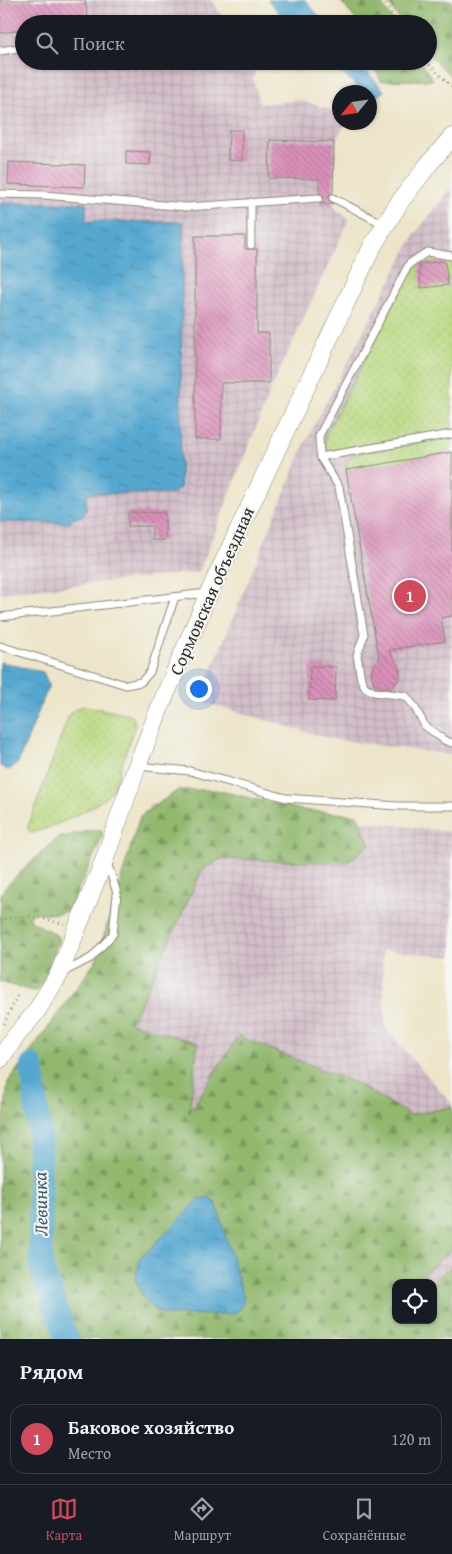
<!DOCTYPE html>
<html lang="ru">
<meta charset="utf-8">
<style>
body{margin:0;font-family:"Gentium Book Plus",serif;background:#242831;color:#f1f3f6}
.controls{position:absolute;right:15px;bottom:15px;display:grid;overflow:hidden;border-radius:10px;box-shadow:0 1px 4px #0004}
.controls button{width:45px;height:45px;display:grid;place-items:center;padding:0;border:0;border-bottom:1px solid #363941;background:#171b24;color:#f1f3f6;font:25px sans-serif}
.compass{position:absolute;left:332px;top:85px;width:45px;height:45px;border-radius:50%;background:#171b24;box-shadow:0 1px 4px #0004;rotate:241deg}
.you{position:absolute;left:198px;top:688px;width:18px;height:18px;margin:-12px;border:4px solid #fff;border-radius:50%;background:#1a73e8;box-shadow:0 0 0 8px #1a73e833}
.badge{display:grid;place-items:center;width:32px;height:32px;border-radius:50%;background:#d1495b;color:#fff;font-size:16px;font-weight:700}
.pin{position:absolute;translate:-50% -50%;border:2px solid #fff;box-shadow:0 1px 5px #0006}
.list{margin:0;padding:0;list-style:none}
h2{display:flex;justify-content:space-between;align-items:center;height:65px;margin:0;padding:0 20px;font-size:21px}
h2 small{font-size:16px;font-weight:400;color:#9ea1a6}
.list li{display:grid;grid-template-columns:32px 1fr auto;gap:15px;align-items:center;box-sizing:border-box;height:70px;margin:0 10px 10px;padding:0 10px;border:1px solid #363941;border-radius:15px}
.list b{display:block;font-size:19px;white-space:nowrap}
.list p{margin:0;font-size:16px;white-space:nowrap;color:#9ea1a6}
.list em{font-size:16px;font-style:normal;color:#9ea1a6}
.icon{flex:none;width:28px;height:28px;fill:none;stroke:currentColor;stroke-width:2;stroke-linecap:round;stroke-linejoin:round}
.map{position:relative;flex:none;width:452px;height:1339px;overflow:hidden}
.search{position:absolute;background:#171b24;box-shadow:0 1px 4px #0004;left:15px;right:15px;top:15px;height:55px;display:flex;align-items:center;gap:12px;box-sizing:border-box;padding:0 18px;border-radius:28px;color:#9ea1a6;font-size:19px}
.sheet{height:145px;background:#171b24}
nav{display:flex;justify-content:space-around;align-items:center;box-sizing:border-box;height:70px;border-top:1px solid #363941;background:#171b24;font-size:14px;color:#9ea1a6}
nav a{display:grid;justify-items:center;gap:2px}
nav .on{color:#d1495b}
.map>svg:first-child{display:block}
</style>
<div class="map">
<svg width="452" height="1339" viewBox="0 0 452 1339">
<defs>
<pattern id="industrial-grid" width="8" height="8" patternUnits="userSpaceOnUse" patternTransform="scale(1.25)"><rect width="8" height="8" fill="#d2bdc8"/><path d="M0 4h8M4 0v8" fill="none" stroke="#b4a3ac"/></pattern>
<pattern id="grass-dots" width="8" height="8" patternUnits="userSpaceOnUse" patternTransform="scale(1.25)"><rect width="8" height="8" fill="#b8d87f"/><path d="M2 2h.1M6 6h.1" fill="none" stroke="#9eba6e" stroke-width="1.8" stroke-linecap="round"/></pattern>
<pattern id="forest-firs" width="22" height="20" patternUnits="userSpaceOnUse" patternTransform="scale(1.25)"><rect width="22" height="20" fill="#92b86e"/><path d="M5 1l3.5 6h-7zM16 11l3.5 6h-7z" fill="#77965b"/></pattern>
<pattern id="water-ripples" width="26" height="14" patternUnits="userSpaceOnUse" patternTransform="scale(1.25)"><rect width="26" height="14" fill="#55a7d0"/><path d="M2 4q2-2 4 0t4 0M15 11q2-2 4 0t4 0" fill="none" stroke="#4788a9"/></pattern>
<pattern id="building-back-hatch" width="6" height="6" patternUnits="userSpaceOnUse" patternTransform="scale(1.25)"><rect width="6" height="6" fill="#db91ba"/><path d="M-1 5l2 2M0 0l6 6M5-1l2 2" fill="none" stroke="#b27797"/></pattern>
</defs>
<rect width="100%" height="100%" fill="#f6f6f2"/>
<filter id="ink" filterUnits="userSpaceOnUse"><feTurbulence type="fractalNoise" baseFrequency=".02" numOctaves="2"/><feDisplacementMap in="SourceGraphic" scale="10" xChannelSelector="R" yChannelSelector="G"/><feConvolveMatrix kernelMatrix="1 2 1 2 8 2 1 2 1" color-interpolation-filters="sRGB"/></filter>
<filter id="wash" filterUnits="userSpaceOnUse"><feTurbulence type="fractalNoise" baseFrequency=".0096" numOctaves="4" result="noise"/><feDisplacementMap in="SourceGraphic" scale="20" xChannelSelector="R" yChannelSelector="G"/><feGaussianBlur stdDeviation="1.12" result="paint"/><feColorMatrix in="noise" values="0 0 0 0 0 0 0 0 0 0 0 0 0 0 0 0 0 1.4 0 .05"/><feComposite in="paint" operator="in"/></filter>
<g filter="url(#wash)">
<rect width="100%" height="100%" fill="#ede5c9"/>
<path fill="url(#industrial-grid)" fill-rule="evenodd" d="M0,0H211L228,24H24V61H256L257,63L253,79L260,104L299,100L339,112L340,122L346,123L336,139L334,207L349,220L271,389L199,572L0,593Z
M452,186V755L332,739L206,703L201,696L304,445L413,237Z
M189,800L452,832V957L382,950L385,1028L452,1104V1339H84L111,952L149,805ZM396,1283H433V1320H396Z"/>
<path fill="url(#grass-dots)" stroke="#728255" d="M427,255L452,259V430L331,451L325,445V436L411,271Z
M452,437V452L346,470L348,459L355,454Z
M84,706L131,715L134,719L135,724L114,788C105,805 50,829 31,833L28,830V827L69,715L76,709Z"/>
<path fill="url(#forest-firs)" stroke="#5e724c" d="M340,0H379L395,24H359Z
M386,0H452V77L428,54V24H403Z
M370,61H420L433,80L381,81Z
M178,790H216L302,810L357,815L370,844L346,863L221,859L202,870L139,1007L130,1023L198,1043L189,1113L238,1036L355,1083L410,1115L452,1107V1249L414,1283H396V1320H433V1283H431L452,1266V1339H0V1151L8,1082L96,961L140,816Z
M98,829L101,830L103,835L70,908C62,917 44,913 33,912L30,917L31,921L55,934L58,937V943L40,988L37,991H32L0,982L1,894L7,885L57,838Z"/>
<path fill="url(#water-ripples)" stroke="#40697e" d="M268,0H305L326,24H289Z
M329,61H358L384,91L371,101L370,99V92H363Z
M0,203H86V221L183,222L180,488L172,494L87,493L86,510L82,516L72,519L71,523L0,522Z
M0,662L43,672L49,685L18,763L9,770L0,766Z
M207,1197L216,1203L244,1299L240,1309L232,1314L165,1315L153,1309L142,1295L135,1279L140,1259L199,1200Z"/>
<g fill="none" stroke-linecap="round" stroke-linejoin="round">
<path stroke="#55a7d0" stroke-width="24" d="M32,1066L39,1129L41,1267L67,1339"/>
</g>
<g id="blocks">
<path fill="url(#building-back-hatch)" d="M0,0H85L88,19L59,24H24V30L0,33Z
M229,130H242V161L228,160Z
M270,140L334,142L333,193L330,194L328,198L329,201L333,204H319L324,198L323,195L319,193V179L269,178Z
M126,151L151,152L150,165L126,164Z
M9,162L85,165L84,187L8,184Z
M195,236H245V249H257V333H269V383H221V439H195Z
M445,261L448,285L421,288L419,264Z
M452,452V616L441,618L445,641L389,650L399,668L400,678L393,686L382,688L374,683L371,674L374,664L379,659L346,470Z
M128,512L165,513V540H152V526H128Z
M310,666L336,667L335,701L309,700Z"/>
</g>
</g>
<g filter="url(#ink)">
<use href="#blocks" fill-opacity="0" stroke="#8c887a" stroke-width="1"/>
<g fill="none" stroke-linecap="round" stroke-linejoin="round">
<g stroke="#8c887a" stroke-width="9">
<path id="service" d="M0,51L24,47
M0,194L44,195L187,207L319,198
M333,198L385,225
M251,202V245
M452,256L427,252L409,264L319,436L320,457L339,487L364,635L357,655L361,679L365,687L374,692L406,696L414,706L425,726L444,740L452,743
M320,457L452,434
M0,617L207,593
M0,646L126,685L141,682L150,672L175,597
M137,766L190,771L286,798L397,806H452
M64,972L91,958L113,934L117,893L107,862"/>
</g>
<g stroke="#8c887a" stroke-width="19">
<path id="tertiary" d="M0,1059L15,1037L36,1012L59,974L105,858L137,766L160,707L209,593L372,247L399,203L428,165L452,137"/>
</g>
<path stroke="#8c887a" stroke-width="2.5" stroke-dasharray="1 4" stroke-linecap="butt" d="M383,0L398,24
M426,61L452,87
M0,921C20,911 43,919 64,924
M4,1024L17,996"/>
<use href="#service" stroke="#fff" stroke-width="7"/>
<use href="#tertiary" stroke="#fff" stroke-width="18"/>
</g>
</g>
<g text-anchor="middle" stroke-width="4" stroke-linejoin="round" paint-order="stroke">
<g font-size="18" fill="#2b2b2b" stroke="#f6f6f2">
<text transform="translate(212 591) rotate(-66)" y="6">Сормовская объездная</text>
</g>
<g font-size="19" font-style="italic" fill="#3c5d6d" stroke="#f6f6f2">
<text transform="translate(40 1204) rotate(-91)" y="7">Левинка</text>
</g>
</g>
</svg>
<div class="controls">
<button><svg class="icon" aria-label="locate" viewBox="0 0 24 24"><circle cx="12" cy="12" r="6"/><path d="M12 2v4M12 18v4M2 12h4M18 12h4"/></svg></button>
</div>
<svg class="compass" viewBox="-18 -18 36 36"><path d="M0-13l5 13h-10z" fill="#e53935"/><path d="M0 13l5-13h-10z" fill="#9ea1a6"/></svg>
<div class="you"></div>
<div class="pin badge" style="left:410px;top:596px">1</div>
<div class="search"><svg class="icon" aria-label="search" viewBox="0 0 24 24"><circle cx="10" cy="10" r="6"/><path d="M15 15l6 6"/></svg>Поиск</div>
</div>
<section class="sheet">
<h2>Рядом<small></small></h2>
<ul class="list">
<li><span class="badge">1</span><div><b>Баковое хозяйство</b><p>Место</p></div><em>120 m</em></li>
</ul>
</section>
<nav>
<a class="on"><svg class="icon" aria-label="map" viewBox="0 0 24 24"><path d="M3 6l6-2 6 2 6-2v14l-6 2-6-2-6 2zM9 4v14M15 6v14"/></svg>Карта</a>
<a><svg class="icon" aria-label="directions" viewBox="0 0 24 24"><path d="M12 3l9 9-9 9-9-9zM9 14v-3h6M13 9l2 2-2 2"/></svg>Маршрут</a>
<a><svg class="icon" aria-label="saved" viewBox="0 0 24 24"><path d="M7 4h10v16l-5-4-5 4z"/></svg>Сохранённые</a>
</nav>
